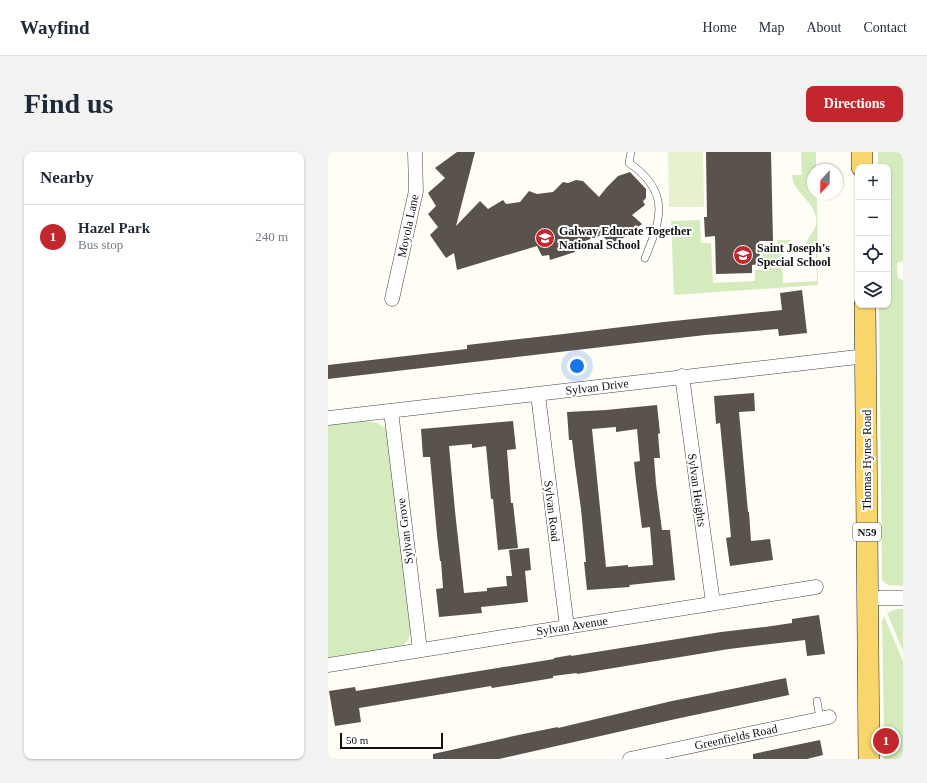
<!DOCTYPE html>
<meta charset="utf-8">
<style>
body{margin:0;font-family:Georgia,serif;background:#f2f2f3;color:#1f2937}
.controls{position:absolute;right:12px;top:12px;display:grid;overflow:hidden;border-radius:8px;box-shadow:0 1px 3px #0004}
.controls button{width:36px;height:36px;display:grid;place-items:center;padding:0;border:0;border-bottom:1px solid #e0e1e3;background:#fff;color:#1f2937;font:20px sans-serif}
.compass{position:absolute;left:479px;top:12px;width:36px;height:36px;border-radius:50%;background:#fff;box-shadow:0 1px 3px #0004;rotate:202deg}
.scale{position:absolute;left:12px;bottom:10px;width:103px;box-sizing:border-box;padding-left:4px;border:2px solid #111;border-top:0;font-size:11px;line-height:14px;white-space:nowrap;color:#111;-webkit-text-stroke:3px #fff;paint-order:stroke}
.you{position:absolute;left:249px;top:214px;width:14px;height:14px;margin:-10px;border:3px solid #fff;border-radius:50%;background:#1a73e8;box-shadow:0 0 0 6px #1a73e833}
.badge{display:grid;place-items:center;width:26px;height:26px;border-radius:50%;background:#c4262e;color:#fff;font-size:13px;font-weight:700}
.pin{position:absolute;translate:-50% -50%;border:2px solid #fff;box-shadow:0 1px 4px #0006}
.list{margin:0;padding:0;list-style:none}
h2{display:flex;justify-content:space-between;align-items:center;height:52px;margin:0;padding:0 16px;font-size:17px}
h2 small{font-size:13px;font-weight:400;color:#747a83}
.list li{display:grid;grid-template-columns:26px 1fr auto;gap:12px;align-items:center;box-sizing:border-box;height:64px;padding:0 16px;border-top:1px solid #e0e1e3}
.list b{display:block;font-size:15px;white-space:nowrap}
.list p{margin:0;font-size:13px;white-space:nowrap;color:#747a83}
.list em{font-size:13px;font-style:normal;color:#747a83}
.icon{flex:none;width:22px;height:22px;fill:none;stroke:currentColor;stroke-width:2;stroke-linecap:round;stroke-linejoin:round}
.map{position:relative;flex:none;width:575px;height:607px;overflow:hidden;border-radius:8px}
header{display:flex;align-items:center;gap:24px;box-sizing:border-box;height:56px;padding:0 20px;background:#fff;border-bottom:1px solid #e0e1e3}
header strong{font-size:19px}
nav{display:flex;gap:22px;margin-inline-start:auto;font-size:14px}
.intro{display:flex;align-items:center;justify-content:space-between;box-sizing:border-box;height:96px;padding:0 24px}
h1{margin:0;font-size:28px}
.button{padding:10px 18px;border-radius:8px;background:#c4262e;color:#fff;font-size:14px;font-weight:700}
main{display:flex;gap:24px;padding:0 24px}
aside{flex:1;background:#fff;border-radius:8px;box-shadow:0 1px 3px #0004}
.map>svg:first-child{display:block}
</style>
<header>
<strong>Wayfind</strong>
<nav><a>Home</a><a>Map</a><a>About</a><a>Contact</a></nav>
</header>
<div class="intro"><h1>Find us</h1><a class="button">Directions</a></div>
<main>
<aside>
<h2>Nearby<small></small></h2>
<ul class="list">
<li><span class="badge">1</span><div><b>Hazel Park</b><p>Bus stop</p></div><em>240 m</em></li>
</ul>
</aside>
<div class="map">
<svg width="575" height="607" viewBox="0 0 575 607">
<rect width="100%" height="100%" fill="#fffdf5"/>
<path fill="#d5ebbd" d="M473,0H488V18H485V42H489L490,133L346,143L343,69L372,68L373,91H383L385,131L427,129V118H435V95H449V88H463V92H453L455,131L489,129L488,100L478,99C475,82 493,81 487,62C483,47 465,40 464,23H474Z
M550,0H575V109L569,111L570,126L575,128V434L560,433L554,428L551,153H560V15H550Z
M38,269L49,271L59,277L83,474C82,484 82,489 73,494L0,506V273Z
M568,457H575V499L559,461Z
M556,464L575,509V607H556V595H562L561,579L556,580L554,469Z"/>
<path fill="#e6f2cf" d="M340,0H375L376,55H341Z"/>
<path fill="#5a524d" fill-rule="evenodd" d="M129,0H147L128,74L152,49L160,57L175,48L178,52L192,50L201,39L209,42L225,40L235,30L240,31L248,28L255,29L271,45L279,35L290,24L302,20L318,37V46L315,49L317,53L304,63L314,72L284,94L274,83L254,90V93L246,95L247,100L222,108L221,103L214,104L209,94L129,118L126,101L118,106L102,83L110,75L100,62L108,54L100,41L117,26L107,16Z
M378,0H443L445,89H431L432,112L424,113V121L388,122L387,84L377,85L376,65H379Z
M474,138L479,181L451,184L450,177L377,183L0,227V213L139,197V193L227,183L336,170L454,158L452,141Z
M426,241L427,259L411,260L420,360H421L423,389L442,387L445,408L402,414L398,386L403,385L392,271L388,272L386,244Z
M329,253L332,281L330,282L332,306H326L328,332L334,378H342L347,428L301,433L302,435L259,438L256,410H258L253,357L247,313L244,288H241L239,260L278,258ZM288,275V280L309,277L312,309L306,310L308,329L314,376L322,375L325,413L300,415V413L278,415L264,277Z
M185,269L188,297L179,298L183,351H185L190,396L170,398L165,347H163L158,294L144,296V292L121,294L127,359L136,441L159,439V436L179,434L178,424H184L181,398L201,396L203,418L197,419L200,450L153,455L154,461L111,465L108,437L115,436L113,409H112L109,383L102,305H95L93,277Z
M491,463L497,502L479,504L477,488L401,497L249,522V521L225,524V526L164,536L163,534L31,556L33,570L7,574L1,539L27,535L28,539L226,507V506L243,503V504L393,480L437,475L464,471V467Z
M458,526L461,543L343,568L171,607H105V602L195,582L230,575V576L344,549Z
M492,588L495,603L479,607H425V602Z"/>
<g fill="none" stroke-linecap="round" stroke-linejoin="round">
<g stroke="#444" stroke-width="8">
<path id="lane" d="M303,0L301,11C342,39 334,66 317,106
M489,549L492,567"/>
</g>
<g stroke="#444" stroke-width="15">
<path id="street" d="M64,147L88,39L87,0
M354,224L385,451
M210,243L239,475
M63,259L92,498
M0,266L538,204
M540,446H575
M0,513L488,435
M302,607L501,565"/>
</g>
<g stroke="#222" stroke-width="22">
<path id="primary" d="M534,0V15
M537,153L541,607"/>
</g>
<use href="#lane" stroke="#fff" stroke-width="7"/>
<use href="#street" stroke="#fff" stroke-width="14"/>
<use href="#primary" stroke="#f9d66b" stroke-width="21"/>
</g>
<defs>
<g id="school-disc" transform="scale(1)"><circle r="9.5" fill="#c4262e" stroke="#fff"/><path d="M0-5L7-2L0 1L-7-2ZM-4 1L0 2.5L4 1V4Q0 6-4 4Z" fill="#fff"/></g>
</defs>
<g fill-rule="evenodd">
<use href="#school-disc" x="217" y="86"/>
<use href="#school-disc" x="415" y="103"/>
</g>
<g text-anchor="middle" stroke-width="4" stroke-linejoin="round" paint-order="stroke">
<rect fill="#fff" stroke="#585858" stroke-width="1" x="525" y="371" width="28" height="18" rx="3"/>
<g font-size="11" font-weight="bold" fill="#111">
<text x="539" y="384">N59</text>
</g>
<g font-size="12" fill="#111" stroke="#fff">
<text transform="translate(80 74) rotate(-78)" y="4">Moyola Lane</text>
<text transform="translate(269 235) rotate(-7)" y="4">Sylvan Drive</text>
<text transform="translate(539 308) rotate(-90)" y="4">Thomas Hynes Road</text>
<text transform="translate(369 338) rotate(82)" y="4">Sylvan Heights</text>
<text transform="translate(224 359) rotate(83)" y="4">Sylvan Road</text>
<text transform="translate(77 379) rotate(-97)" y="4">Sylvan Grove</text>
<text transform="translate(244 474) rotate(-9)" y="4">Sylvan Avenue</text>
<text transform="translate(408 585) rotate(-12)" y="4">Greenfields Road</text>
</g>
<g font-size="12" font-weight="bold" fill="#111" stroke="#fff" text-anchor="start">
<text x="231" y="83">Galway Educate Together<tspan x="231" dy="14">National School</tspan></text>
<text x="429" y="100">Saint Joseph's<tspan x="429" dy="14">Special School</tspan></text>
</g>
</g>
</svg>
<div class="controls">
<button>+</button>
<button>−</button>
<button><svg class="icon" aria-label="locate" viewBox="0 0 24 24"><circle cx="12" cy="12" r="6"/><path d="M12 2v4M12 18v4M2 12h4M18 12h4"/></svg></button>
<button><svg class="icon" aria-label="layers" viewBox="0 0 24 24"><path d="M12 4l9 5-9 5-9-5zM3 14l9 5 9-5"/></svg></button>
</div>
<svg class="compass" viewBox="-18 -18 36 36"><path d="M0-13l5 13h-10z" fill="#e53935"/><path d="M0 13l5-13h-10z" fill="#747a83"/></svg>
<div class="scale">50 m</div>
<div class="you"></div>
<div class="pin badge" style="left:558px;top:589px">1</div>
</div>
</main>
